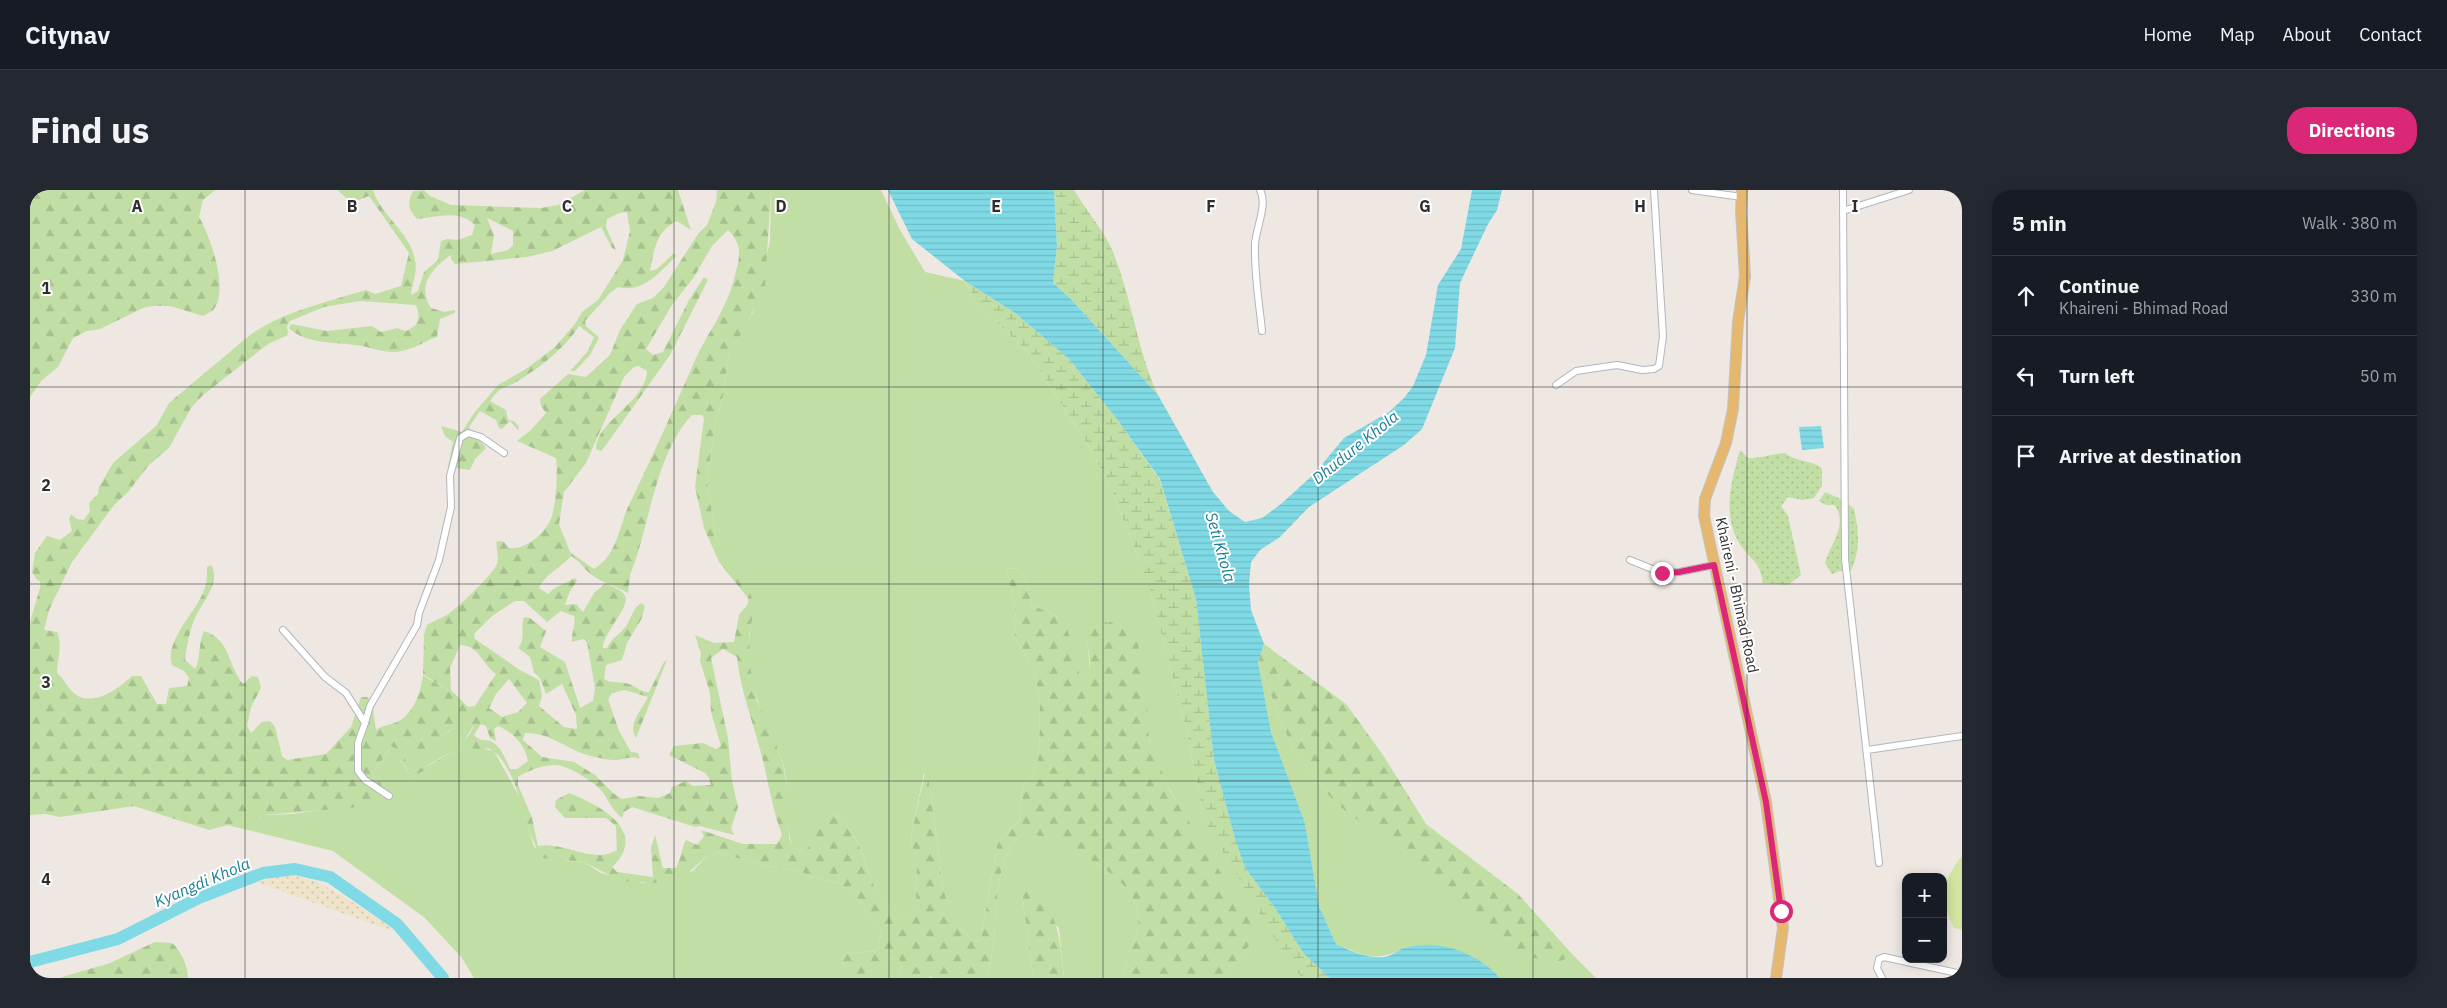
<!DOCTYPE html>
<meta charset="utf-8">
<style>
body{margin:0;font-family:"IBM Plex Sans",sans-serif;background:#242831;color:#f1f3f6}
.controls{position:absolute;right:15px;bottom:15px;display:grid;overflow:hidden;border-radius:10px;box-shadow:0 2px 12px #0003}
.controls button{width:45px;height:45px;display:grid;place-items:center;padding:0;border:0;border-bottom:1px solid #363941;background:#171b24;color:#f1f3f6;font:25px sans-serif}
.stop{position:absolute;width:15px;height:15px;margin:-11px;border:4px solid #db2777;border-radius:50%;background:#fff}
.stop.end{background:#db2777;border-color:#fff;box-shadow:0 1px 5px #0008}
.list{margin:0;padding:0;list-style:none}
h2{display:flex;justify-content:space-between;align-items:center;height:65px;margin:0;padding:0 20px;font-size:21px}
h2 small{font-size:16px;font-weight:400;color:#9ea1a6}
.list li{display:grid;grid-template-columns:32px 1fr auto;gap:15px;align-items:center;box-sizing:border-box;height:80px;padding:0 20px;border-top:1px solid #363941}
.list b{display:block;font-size:19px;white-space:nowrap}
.list p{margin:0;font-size:16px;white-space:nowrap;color:#9ea1a6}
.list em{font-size:16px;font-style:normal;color:#9ea1a6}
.icon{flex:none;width:28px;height:28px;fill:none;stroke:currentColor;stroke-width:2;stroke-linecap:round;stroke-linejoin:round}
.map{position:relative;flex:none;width:1932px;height:788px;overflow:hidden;border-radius:20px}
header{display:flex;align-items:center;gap:30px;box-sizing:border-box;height:70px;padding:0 25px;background:#171b24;border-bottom:1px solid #363941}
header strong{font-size:24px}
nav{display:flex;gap:28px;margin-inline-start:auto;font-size:18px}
.intro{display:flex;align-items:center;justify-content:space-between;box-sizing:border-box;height:120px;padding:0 30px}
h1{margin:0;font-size:35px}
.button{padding:12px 22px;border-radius:20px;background:#db2777;color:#fff;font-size:18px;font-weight:700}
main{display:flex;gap:30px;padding:0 30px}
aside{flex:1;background:#171b24;border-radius:20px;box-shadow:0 2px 12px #0003}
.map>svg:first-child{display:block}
</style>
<header>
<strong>Citynav</strong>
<nav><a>Home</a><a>Map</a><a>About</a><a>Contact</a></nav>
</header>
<div class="intro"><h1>Find us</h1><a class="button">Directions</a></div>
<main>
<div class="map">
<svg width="1932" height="788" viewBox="0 0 1932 788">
<defs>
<pattern id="forest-firs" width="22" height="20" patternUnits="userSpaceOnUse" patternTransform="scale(1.25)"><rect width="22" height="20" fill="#c1dfa4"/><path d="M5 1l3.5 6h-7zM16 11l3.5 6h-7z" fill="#a6c08e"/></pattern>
<pattern id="wetland-marsh" width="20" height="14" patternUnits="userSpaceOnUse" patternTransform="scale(1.25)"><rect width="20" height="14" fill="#c1dfa4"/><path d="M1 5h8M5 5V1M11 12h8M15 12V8" fill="none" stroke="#a6c08e"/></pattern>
<pattern id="sand-dots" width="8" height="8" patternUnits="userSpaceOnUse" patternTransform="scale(1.25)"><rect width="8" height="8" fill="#efe3c9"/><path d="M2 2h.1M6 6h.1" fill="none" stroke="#cdc3ad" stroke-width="1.8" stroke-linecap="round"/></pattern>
<pattern id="garden-dots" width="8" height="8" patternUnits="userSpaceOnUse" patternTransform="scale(1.25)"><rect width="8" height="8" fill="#c1dfa4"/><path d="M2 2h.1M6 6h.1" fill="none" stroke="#a6c08e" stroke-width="1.8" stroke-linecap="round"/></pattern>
<pattern id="water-rules" width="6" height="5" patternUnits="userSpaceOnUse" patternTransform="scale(1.25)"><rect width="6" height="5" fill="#7fdae5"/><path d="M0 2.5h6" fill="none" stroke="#6ebbc5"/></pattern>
</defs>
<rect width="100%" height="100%" fill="#eee7e2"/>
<path fill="#c1dfa4" d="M741,0H851L870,40L895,82L935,91L947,113L997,161L1062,262L1081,298L1119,396L1157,543L1174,630L1274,788H1190L1219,756C1210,734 1203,710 1192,688C1170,646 1140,608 1123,564C1116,544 1116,520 1116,499L1057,446L1060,482L1057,491L1051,489L1045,468L1028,427L1002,415L996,388L987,378L977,379L986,423L984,431L985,446L1004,481L1010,513L1009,566L1003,586L993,595L989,631L968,651L951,749L945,752L926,735L919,721L913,697L899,591L894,583L881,645L882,655L887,667L886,715L876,725L866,729C860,721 853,713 848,704C833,675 834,645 803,624C788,633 788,647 777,659L764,660C753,633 761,601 753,573C743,543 725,515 721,483C720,470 718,454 720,441C721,431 724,422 723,411L691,360L685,343L677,291L685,235L693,206L699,163L723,122L740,51Z
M1228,472L1262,558L1305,613L1525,773L1544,766L1566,788H1470L1464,782L1378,757C1344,772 1340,768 1306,754L1289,716L1275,633L1241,542Z
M429,535H444L430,557L391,579L383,581L369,569L383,587L437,556L464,561L491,610L504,657L538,671L554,672L571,683L613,693L663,681L676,667L687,662L728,674L769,681L788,689L809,693L830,711L851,742L848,761L820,763L812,767L815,781L837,783L864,767L870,770L871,788H444L432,768L395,728L303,661L197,635L235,625L263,624L355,611L351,593L342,585L362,555L378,562L410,547Z
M997,640C1035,657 1114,684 1108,736C1107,745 1102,754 1099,762C1096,770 1095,779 1094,788H1034L1029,738L992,703L1003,788H956C971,750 959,687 983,654C986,649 992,645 997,640Z"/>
<path fill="url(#forest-firs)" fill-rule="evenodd" d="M0,0H185L173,10L169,27C180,45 200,102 183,120C181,122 176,124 173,126L140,116H122L113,118L70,139L57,141L43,148L28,177L12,190L0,207Z
M308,0H343C351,26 380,42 385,70C388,81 382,94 381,105L388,101L394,82L408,70L411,51L417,49L428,50L442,45L445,35C429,19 407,27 387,29C378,18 377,13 383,1L394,0L400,6L421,15L511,18L528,15L555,0H648L661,40L647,31C626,41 624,61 620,81L627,79L644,63L646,66C630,82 612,104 588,97L580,103L555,131L556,136L569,148L560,165L545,181H540L558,161L564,147L549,136C536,157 512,176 491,189C475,200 474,192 460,211L476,220L478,230L484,231L489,237L488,240L480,231L472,239L469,238L466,230L450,221L439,237L456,258L445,269L440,280L418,277L423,252L415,246L411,236L432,242L444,223L468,195L496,179L525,157L545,134L552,122L568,110L593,70L600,41L597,22L589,23L577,29L576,37L586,60L582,58L571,37L522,61L497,67L425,74L421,69V65C403,78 386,95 401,118L414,122L425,120V123L410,129L407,147C392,152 380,162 363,162C350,162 338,156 325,155C304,152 275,154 259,138L261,134L297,141L342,136L351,142L367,138L376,141C389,136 391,128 386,115L330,111L294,117L260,131L257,136L258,145L238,154L173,205L161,218L139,258L119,275L98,302L84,315L42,372L19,420L14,440L27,442C33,456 27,469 27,483C35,489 37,498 45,504C63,518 89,498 102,486H111L127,514H136L139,498L157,496L159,488L154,481L142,475C134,450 167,422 174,400C177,393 177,384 177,377L181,375C192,392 171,414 165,428C159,442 157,456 155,470L165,479C171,469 168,453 174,441C201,450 197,474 213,494L222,486L228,487L231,498L221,517L217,536L221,543L232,532L240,531L245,537L252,566L257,570L296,564L321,537L331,507H337L342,512L346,540C353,535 362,535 369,531C384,522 391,502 393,485L423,504L393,484L394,445L397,435C404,430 411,429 418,424C428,418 463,384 467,374C470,366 465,359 467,351L474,352L479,358C495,360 512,346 520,331C526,320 528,281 526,268L487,251L501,240L516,223L511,216L510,209L538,184L556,187L580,165L590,140L607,114L623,108L634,97L668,44L677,35L686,12L687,0H741L735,96L713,141L699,163L693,206L685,235L677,291L685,343L691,360L716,393L723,411L724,420L719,444L721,482L727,511L741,539L753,574L758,604L759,648L764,660L777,659C788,646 787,634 803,624C833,644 833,675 848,704C853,713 860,721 866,729L876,725L886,715L887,667L882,655L881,645L895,583L899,591L913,697L919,720L926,735L945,752L951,749L968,651L989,631L993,595L1003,586L1009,566L1010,513L1004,481L985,446L984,431L986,423L977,379L987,378L996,388L1002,415L1028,427L1036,434L1051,489L1057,490C1068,462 1043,447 1070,422L1077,433L1083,431L1093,435L1108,453L1116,499L1119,551L1140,601L1227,741L1219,756L1190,788H1094C1095,779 1096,770 1099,762C1102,754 1107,745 1108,736C1114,684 1035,657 997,641C992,645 986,649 983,654C959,687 971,750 956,788H902L901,786L899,788H871L870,770L864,767L837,783L824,786L815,781L812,767L820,763L848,761L851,742L830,711L809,693L788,689L769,681L728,674L687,662L676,667L650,690L631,693L591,691L554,672L513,668C493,644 490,573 458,558L450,561L437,556L383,587L369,568H375L376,575L383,581C401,577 439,554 444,535C418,532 405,556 383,566L361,556L342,585L351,593L356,611L340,616L235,625L179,640L104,616L30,627L16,624L0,625V432L10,398V391L7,390L2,382L5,363L17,346L30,350L42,341L39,329L41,324L47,329L54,330L60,321L59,313L68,304L69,297L83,273L127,235L139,213L220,145C254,121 297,112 336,100L345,104L371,96L379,63L339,6L321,13ZM457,28L483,41V55L478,60L461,64L464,45ZM698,40C713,55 710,66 705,85C699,115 679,141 666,168C644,218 622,268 598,317C588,340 587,365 564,379L540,362L529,334L534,302L556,273L594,187L604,177L609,176L617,181C616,212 566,231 566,259L571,261L576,255L640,165L678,90L674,87L659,110L633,162L623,165L616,159L642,115L664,87L682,56ZM662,225H672L674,228L665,297L674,338L689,372L718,408V414L709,425L704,452L684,453L665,445L671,463L670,471L680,503L681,522L691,556L686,559L673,553L644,556L639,565L675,583L679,588L681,595L663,596L656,591L642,597L640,603L628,608L609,606L592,609L583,603L565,585L544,572L512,567L493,550L495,543C524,543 539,562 565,567C571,568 578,570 584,570C595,570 600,565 610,569L608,563L601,562L589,541L578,509L582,503L595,500L618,507C612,520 597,534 606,548L637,470L634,472L619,502C610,502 607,497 599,494C591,491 581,494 574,489L576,475L592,470L597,453L612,428L615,416L611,413C602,419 602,428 596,436C589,446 583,446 577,458H573C573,442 601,417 595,406C592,399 582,397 576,393L564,403L553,422L546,414L535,415L540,401L547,391L545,388L523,399L518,404L509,398C514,385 532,377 541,366C550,371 554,379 562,385C571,392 586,396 598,403L600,385C620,336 625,264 662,225ZM485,411H494L517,432L531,421L544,426C546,436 541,443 542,452L553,449L557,452L565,498L563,511L550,518L535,472L510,457L516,441L500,428L494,427C490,439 496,448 488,458L500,467L504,482L510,488L516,504L532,494L546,525L547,539L534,537L509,516L512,506L509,490L490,480L445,449L444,444L462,426ZM430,455C450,455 452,475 466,484L445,516L438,517L421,500L420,478ZM693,459L707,467C710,498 721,526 729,556C738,586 741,616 752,645L747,654H713L671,640L674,646L667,655L656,650C652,657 651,669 646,678H633L625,645L621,658L623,687L587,682L582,677C620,641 569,615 539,603L526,610L525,617L535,628H576L586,636L587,660C564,675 533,651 508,656L502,628L488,595V587C499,580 512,575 525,575C538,575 567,593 574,604C580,613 583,621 592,628L594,622L602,617L665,637L670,636L704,645L701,638L708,617L702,591L698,548L681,468ZM479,489L497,513L488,522L472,527L459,518L466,504ZM451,534L456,536L460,548L466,551L464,539L468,536C483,542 495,555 498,571L487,579H480C476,570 471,556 462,552C454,548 452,553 444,545Z
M1234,454L1316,514L1353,565L1396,634L1488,704L1544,766L1525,773L1496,766L1391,677L1305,613L1262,558L1228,472Z
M1000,698C1030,721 1030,753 1034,788H1003L992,703Z
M125,752L142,753C151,761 158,776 158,788H29L80,773Z"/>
<path fill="url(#wetland-marsh)" d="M1024,0H1044C1056,21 1074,40 1083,62C1102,109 1107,160 1128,205L1039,107L1023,93L1027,56Z
M935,91L985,123L1039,169L1086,228L1130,290L1166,409L1184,570L1205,649L1215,678L1243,715L1274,764L1300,788H1272L1259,773L1174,630L1157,543L1119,396L1081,298L1061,260L997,161L947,113Z"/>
<path fill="url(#sand-dots)" d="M256,684L286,691L324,713L368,743L226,692Z"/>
<path fill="url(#garden-dots)" d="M1710,260L1718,268C1730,269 1743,264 1755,263C1765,272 1779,269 1792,278V296L1784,308L1772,310L1758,307L1751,316L1758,326L1771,385L1758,395L1733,393C1729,370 1724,374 1712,357C1691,329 1701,291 1710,260Z
M1795,302L1815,311L1824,319C1829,341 1831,361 1820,382L1809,381L1802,384L1795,373C1801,352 1818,337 1805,315H1796L1789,311Z"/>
<path fill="#d3e5a1" d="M1931,667L1932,668V740L1924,738C1909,708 1911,694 1931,667Z"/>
<path fill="url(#water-rules)" d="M858,0H1024L1027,56L1023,93L1039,107L1128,205L1183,302L1199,321L1215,332L1232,328L1251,314L1284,284L1314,248L1359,222L1374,208L1383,196L1396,165L1408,95L1431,59L1442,0H1472L1467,20L1458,34L1430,93L1425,158L1392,239L1374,255L1279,317L1250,347L1230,360L1221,372L1219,395L1221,420L1234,454L1228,472L1241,542L1275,633L1289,716L1306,754C1321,761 1337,769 1354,767C1363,766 1370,758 1379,757C1411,749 1448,764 1470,788H1300L1274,764L1243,715L1215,678L1205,649L1184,570L1166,409L1130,289L1086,228L1039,169L985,123L935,91L882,49Z
M1791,236L1794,258L1772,260L1769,237Z"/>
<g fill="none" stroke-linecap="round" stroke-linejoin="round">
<path stroke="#7fdae5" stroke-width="12" d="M0,772L88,749L169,708L233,683L265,679L300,687L367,734L413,788"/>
<g stroke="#b2b6bc" stroke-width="8">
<path id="minor" d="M1230,0C1238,14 1226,38 1225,54C1224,82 1229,112 1232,141
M1662,0L1712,7
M1813,0L1815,369L1849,673
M1813,21L1879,0
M1526,195L1546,181L1587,175L1612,180L1624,179L1629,176L1633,146L1624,0
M1600,370L1632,383L1649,382L1684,375
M253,440L295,487L316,503L335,533L328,553V581L335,590L359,606
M335,533L340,516L387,435L389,423L409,370L421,317L420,286L430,248L438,243L451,247L474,263
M1837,560L1932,546
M1852,788L1847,778L1849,769L1854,767L1932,784"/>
</g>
<g stroke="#c4c4c4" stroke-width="12">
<path id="primary" d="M1712,0L1711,22L1715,86L1708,132L1703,219L1696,253L1675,309L1674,326L1736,612L1753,738L1746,788"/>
</g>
<use href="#minor" stroke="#fff" stroke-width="6"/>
<use href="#primary" stroke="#e5b76f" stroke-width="10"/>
</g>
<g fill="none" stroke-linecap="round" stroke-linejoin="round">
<path stroke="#db2777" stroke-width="6" d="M1632,383L1649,382L1684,375L1736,612L1751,721"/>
</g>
<path fill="none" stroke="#2e2e2e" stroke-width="1" stroke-opacity="0.55" d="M215,0V788M429,0V788M644,0V788M859,0V788M1073,0V788M1288,0V788M1503,0V788M1717,0V788M0,197H1932M0,394H1932M0,591H1932"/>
<g text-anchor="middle" stroke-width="4" stroke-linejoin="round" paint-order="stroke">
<g font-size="15" fill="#2e2e2e" stroke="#fff">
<text transform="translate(1707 405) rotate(78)" y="5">Khaireni - Bhimad Road</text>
</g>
<g font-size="16" font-style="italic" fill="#1a7e95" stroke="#fff">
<text transform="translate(1325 257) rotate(-39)" y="6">Dhudure Khola</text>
<text transform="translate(1191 357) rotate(74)" y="6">Seti Khola</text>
<text transform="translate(172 692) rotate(-23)" y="6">Kyangdi Khola</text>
</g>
</g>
<g font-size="16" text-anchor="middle" font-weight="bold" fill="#2e2e2e" stroke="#fff" stroke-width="4" stroke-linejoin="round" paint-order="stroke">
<text x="107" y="22">A</text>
<text x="322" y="22">B</text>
<text x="537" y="22">C</text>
<text x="751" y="22">D</text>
<text x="966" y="22">E</text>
<text x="1181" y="22">F</text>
<text x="1395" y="22">G</text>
<text x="1610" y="22">H</text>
<text x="1825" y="22">I</text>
<text x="16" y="104">1</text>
<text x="16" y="301">2</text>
<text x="16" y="498">3</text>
<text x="16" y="695">4</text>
</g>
</svg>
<div class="controls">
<button>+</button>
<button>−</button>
</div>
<div class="stop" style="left:1751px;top:721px"></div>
<div class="stop end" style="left:1632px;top:383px"></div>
</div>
<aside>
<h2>5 min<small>Walk · 380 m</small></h2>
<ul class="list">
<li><svg class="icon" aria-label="ahead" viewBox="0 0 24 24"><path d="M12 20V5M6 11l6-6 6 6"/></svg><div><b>Continue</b><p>Khaireni - Bhimad Road</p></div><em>330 m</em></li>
<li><svg class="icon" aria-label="left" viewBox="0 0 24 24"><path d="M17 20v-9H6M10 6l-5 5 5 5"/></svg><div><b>Turn left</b></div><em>50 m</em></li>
<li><svg class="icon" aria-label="arrive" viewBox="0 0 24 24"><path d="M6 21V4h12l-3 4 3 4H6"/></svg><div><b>Arrive at destination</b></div></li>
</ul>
</aside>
</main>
